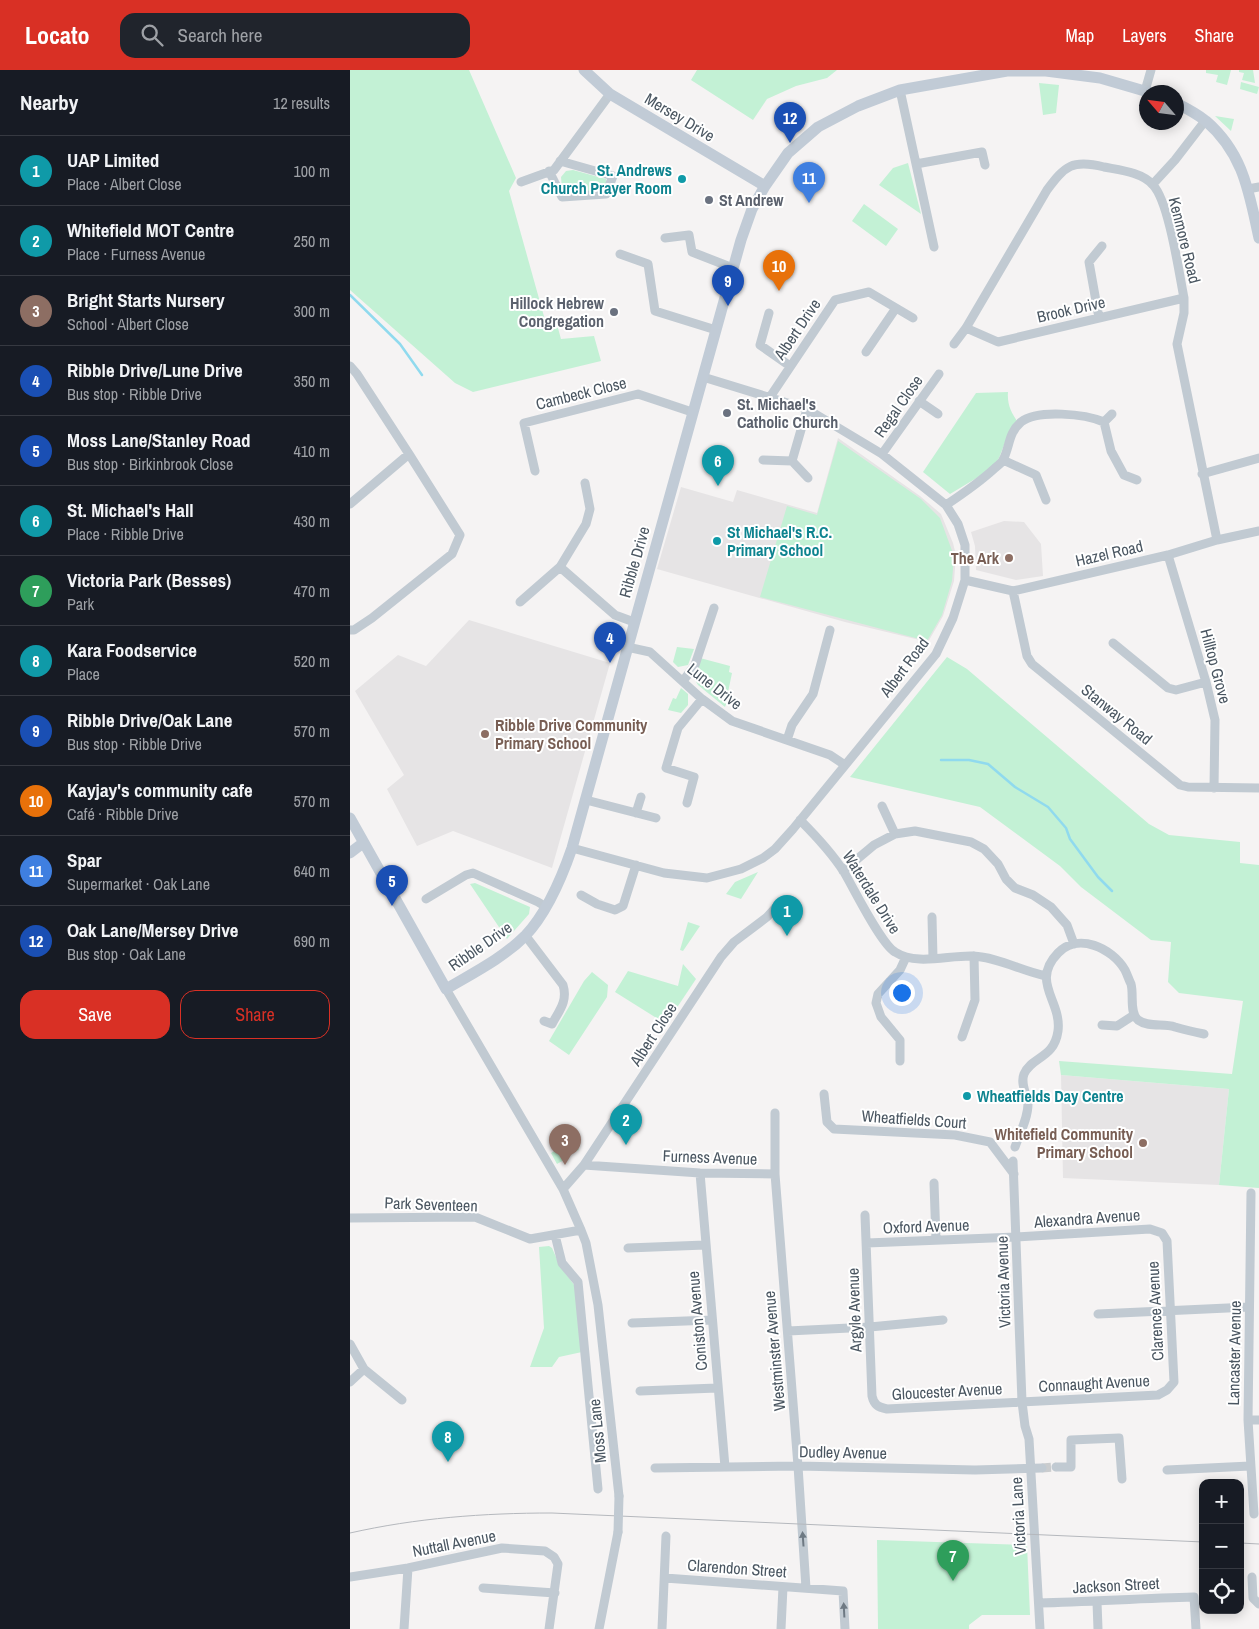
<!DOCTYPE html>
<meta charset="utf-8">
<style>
body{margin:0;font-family:"Archivo Narrow",sans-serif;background:#20242c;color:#f1f3f6}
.controls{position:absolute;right:15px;bottom:15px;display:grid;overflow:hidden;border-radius:10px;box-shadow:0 2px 12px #0003}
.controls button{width:45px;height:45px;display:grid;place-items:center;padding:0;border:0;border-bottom:1px solid #363941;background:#171b24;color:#f1f3f6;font:25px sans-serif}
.compass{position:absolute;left:789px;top:15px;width:45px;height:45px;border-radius:50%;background:#171b24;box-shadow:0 2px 12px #0003;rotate:298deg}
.you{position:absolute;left:551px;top:922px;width:18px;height:18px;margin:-12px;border:4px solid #fff;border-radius:50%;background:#1a73e8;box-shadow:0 0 0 8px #1a73e833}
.badge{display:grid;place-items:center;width:32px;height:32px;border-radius:50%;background:#d93025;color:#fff;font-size:16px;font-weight:700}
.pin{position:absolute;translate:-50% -41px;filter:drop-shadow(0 1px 2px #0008)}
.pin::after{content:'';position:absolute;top:26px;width:18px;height:15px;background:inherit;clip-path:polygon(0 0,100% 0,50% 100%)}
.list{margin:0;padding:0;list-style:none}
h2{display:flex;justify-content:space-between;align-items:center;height:65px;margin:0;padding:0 20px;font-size:21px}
h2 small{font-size:16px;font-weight:400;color:#9ea1a6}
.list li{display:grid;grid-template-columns:32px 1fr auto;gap:15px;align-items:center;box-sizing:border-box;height:70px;padding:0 20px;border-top:1px solid #363941}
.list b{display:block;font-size:19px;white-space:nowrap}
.list p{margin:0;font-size:16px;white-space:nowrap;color:#9ea1a6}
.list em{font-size:16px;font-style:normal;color:#9ea1a6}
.actions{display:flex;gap:10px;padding:15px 20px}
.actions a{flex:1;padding:11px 0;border:1px solid #d93025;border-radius:15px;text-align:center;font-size:18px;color:#d93025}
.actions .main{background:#d93025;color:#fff}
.icon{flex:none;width:28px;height:28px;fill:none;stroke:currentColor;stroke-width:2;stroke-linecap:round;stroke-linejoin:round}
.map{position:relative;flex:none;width:909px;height:1559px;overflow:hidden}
header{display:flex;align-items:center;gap:30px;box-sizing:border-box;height:70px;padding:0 25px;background:#d93025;color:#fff}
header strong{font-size:24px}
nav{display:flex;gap:28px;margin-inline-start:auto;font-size:18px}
.search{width:350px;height:45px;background:#20242c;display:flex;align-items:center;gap:12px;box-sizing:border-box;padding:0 18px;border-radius:15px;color:#9ea1a6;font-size:19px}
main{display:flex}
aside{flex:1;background:#171b24}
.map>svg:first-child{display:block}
</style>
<header>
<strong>Locato</strong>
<div class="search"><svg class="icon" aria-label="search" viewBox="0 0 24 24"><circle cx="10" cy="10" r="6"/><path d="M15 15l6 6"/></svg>Search here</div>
<nav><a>Map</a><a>Layers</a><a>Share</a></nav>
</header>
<main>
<aside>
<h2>Nearby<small>12 results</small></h2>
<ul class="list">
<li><span class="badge" style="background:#0f9aa8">1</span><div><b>UAP Limited</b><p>Place · Albert Close</p></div><em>100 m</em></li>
<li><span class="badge" style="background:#0f9aa8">2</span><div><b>Whitefield MOT Centre</b><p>Place · Furness Avenue</p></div><em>250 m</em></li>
<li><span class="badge" style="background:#8d6e63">3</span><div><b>Bright Starts Nursery</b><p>School · Albert Close</p></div><em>300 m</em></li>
<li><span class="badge" style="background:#1a4fb4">4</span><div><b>Ribble Drive/Lune Drive</b><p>Bus stop · Ribble Drive</p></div><em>350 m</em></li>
<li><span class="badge" style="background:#1a4fb4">5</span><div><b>Moss Lane/Stanley Road</b><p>Bus stop · Birkinbrook Close</p></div><em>410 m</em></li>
<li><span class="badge" style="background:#0f9aa8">6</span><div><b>St. Michael's Hall</b><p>Place · Ribble Drive</p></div><em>430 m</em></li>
<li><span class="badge" style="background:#2e9e5b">7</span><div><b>Victoria Park (Besses)</b><p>Park</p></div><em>470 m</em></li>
<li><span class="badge" style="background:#0f9aa8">8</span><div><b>Kara Foodservice</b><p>Place</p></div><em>520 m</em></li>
<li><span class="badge" style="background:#1a4fb4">9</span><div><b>Ribble Drive/Oak Lane</b><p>Bus stop · Ribble Drive</p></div><em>570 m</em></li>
<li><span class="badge" style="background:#e8710a">10</span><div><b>Kayjay's community cafe</b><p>Café · Ribble Drive</p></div><em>570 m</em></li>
<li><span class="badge" style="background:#3f7fe0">11</span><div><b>Spar</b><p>Supermarket · Oak Lane</p></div><em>640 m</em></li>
<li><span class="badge" style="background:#1a4fb4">12</span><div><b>Oak Lane/Mersey Drive</b><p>Bus stop · Oak Lane</p></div><em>690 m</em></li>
</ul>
<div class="actions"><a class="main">Save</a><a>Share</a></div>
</aside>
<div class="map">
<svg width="909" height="1559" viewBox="0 0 909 1559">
<rect width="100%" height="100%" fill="#f5f3f3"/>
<path fill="#e6e4e5" d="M488,368L570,426L591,444L603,473L606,485L604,511L593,546L578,572L495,552L307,499L331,417L383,432L387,420L467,443Z
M654,451L674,452L691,474L693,506L666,510L626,500L625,476L621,462Z
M119,550L260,593L202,798L103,761L67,776L37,719L54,705L5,621L48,585L76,596Z
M711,1005L879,1019L869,1115L713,1108Z"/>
<path fill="#c3f1d5" d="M0,0H119L166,108L159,121L195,250L206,251L211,269L244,266L251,291L123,322L105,313L0,220Z
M347,0H487L477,8L446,16L417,29L403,50L341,10Z
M856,0H881L877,15L866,12L868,5L856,3Z
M889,0H903L905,13L892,10L894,3L889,2Z
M891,12L909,17L907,24L890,19Z
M689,13L709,15L706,43L693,45Z
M865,46L884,49L881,61Z
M558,93L571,144L529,115L543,98Z
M223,100L256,109L257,112L253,122L216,124L212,119L211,107L216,101Z
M514,134L548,159L536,176L502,151Z
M658,322C657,334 661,343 668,352L659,362L649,388L640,400L600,424L573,402L626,323Z
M488,371L571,429L590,448L604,486L602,511L592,545L577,571L410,527L437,436L467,445Z
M327,577L344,579L338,595L328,597L323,592Z
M597,587L617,599L799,754L819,765L890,772V793L909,795V1118L869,1115L879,1019L711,1005L709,991L882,1004L893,931L829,923L818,912L821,872L801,870L731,817L710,796L630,737L500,707Z
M350,588L380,596L379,602L382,603L377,627L378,629L375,637L348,615C342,606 347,597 350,588Z
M331,618L338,624V635L331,643L318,640L323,628L326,629Z
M408,802L391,829L376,824L385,812Z
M125,813L180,837L179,844L157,869L120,814Z
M338,852L350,856L333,881L330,880Z
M333,894L346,909L316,954L265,922L278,901L328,916Z
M242,902L258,915L257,927L219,985L199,971L234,911Z
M220,1072L222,1075L225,1073L229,1080L226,1081L225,1080L213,1087L214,1090L207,1094L201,1083Z
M199,1176L202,1178L210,1196L225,1216L232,1282L209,1287L202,1297H180L194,1258L189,1177Z
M527,1470L677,1475L680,1545H632L619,1555V1559H528Z"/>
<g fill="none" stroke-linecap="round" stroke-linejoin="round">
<path stroke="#90daee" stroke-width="2.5" d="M0,225L50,274L72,305
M591,690H619L638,694L665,717L698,737L716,758L720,769L748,807L762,821"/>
<path stroke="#caccce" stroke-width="9" stroke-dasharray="9 4.5" stroke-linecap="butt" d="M692,1398L706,1397"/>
<path stroke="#c1cad2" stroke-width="9" d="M550,20L584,177
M795,21L801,0
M566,94L632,82L635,95
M199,101L212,127L256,124L263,106L210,91
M171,112L204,100L260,24
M803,114L825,90L855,51
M898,119L909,117
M315,168L339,165L342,182L383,198
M270,184L298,194L305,241L366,260
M419,243L410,275L440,296
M749,248L739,192L752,176
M616,258L648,272L834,228
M604,274L616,258L697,120C715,96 722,89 754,97C769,100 792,102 803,115C819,132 829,203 834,228V243L827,274L867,470
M516,282L546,238
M0,296L7,304L59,384
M420,327L485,230L519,222L563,248
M569,331L588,344
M754,352L762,344
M532,384L589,304
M413,390L442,391L458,408
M653,390L686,405L696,430
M442,391L457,339
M185,401L174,353L288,324L342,342
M852,404L909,388
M0,434L59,384L110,465L102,484L22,548L4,560H0
M596,435C614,423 630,412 645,398C648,395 652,393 653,390C660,377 658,363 671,352C688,339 735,344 754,352L761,381L774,405L787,410
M818,485L856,612L865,650L864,718
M210,497L265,545L284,552
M615,510L663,521L818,485L867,470L909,461
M663,521L677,586L682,594L830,715L838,717L909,718
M170,532L210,497L236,454L240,439L235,413
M763,573L818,618L826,620L856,612
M277,577L300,582L352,629L382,651L480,685L495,695
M333,611L345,595L364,538
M437,670L442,655L463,624L480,560
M236,730L306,748
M337,733L344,707L316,698L328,658L352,629
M532,736L545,764
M286,743L291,727
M450,750C466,766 482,783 494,802C504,819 531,874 545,882C567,896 598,885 623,886C647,887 672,901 696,906
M222,778L314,803L357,808L391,799L413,788L425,779L443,759L586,584L603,548L615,510V475L608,454L596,435L532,384L457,339L353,307
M493,801L524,775L545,764L565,761L621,772L634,779L648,794L656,809L665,818L683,825L701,837L717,855L724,874
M231,825L247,834L265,840L273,836L286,795
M76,829L116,805L123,803L188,832L196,837
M582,847L583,888
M175,865L213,915C218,931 209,941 202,954L194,951
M752,955L767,956L784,945
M612,967L625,930L624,886
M550,991V970L531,947L526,933L528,924L550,900L556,887
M474,1024L477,1052L484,1059L605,1065L640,1072L664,1104
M425,1043V1104L448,1396L456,1518
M665,1077C670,1063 678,1048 678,1034C677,1024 670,1014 674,1004C682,986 704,989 708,961C712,931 680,912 708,883C728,862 762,878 775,900C777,904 779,910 781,914C784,924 779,943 788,950C799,958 813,953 825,957C835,960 844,962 854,964
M663,1091L672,1332L675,1356L679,1369L690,1559
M234,1095L350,1103L425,1104
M350,1103L375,1397
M584,1113L586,1170
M213,1119L234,1095L371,887L384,872L417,847L428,835
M901,1123L898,1350L904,1444
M515,1145L522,1326C524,1335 528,1337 537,1339L808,1325L817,1320L824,1312L817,1171L812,1163L800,1159L666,1167L517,1173
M0,1148L125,1147L180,1169L231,1160L213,1119L96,919
M231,1160L236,1173L248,1235L269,1426
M205,1165L212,1193L228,1212L248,1419
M278,1178L355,1175
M748,1244L899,1237
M282,1253L362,1250
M438,1261L520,1257L593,1250
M0,1274L14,1299L52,1330
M0,1312L14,1299
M290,1321L367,1318
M898,1350H909
M706,1397H721V1370L769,1368L772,1409
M305,1398L448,1396L625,1400L692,1398
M817,1400L900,1396
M0,1507L58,1498L152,1478L195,1481L204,1487L208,1494L199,1559
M902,1507L903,1528L909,1534
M315,1508L493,1521L495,1559
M133,1518L205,1523
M747,1532L748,1559
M689,1533C741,1532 792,1528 844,1527L846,1559
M54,1559L58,1498
M249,1559L268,1462
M312,1559L316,1466
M431,1559L433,1517"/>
<path stroke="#c1cbd6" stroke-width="11" d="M234,0L260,24L415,116
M826,33C836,38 847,44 856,51C894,84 899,123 909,168
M0,748L96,919C123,903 153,888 175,866C197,843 212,807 222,778L391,170L402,139L415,116L438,83L468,57L508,36L550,20L657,1H696L750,8L798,22
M0,783L13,773"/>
<path stroke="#b5b8bd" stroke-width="1" d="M0,1463C66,1448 134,1443 202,1443L853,1472
M890,1473L909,1474"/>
<path stroke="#c1cad2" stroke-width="9" d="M268,1462L269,1426"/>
</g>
<defs><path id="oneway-solid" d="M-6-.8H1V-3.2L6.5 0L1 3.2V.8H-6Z" transform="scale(1.25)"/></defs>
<g fill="#6e7983">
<use href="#oneway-solid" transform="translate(453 1469) rotate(-94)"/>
<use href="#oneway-solid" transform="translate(494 1540) rotate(-93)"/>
</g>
<g fill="#0f9aa8" stroke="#fff" stroke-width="2">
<circle cx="332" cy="109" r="5"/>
<circle cx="367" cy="471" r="5"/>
<circle cx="617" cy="1026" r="5"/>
</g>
<g fill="#6b7280" stroke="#fff" stroke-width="2">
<circle cx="359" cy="130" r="5"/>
<circle cx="264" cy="242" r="5"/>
<circle cx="377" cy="343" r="5"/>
</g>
<g fill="#8d6e63" stroke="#fff" stroke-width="2">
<circle cx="659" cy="488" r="5"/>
<circle cx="135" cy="664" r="5"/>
<circle cx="793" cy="1073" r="5"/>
</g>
<g text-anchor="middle" stroke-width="4" stroke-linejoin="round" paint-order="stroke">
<g font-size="16" fill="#4a5661" stroke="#fff">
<text transform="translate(330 47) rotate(31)" y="6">Mersey Drive</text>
<text transform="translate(835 170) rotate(76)" y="6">Kenmore Road</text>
<text transform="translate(721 239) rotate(-13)" y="6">Brook Drive</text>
<text transform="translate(447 259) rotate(-56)" y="6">Albert Drive</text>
<text transform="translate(231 323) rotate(-14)" y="6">Cambeck Close</text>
<text transform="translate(548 336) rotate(-55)" y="6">Regal Close</text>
<text transform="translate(759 483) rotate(-13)" y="6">Hazel Road</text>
<text transform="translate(284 492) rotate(-74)" y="6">Ribble Drive</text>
<text transform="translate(866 596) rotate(75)" y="6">Hilltop Grove</text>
<text transform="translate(554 597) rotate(-53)" y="6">Albert Road</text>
<text transform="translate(365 616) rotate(38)" y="6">Lune Drive</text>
<text transform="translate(767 644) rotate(39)" y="6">Stanway Road</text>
<text transform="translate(522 822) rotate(58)" y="6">Waterdale Drive</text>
<text transform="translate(130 876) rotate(-35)" y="6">Ribble Drive</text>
<text transform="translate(303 964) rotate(-57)" y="6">Albert Close</text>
<text transform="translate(564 1049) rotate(4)" y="6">Wheatfields Court</text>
<text transform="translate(360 1087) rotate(2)" y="6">Furness Avenue</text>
<text transform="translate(81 1134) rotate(2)" y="6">Park Seventeen</text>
<text transform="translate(737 1148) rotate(-4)" y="6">Alexandra Avenue</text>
<text transform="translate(576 1156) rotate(-2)" y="6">Oxford Avenue</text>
<text transform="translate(653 1212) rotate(-92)" y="6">Victoria Avenue</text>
<text transform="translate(504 1240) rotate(-92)" y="6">Argyle Avenue</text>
<text transform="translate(805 1241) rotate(-93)" y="6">Clarence Avenue</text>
<text transform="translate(347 1251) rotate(-95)" y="6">Coniston Avenue</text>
<text transform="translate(424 1281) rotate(-95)" y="6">Westminster Avenue</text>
<text transform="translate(884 1283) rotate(-89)" y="6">Lancaster Avenue</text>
<text transform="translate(744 1313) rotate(-3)" y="6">Connaught Avenue</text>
<text transform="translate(597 1321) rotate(-3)" y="6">Gloucester Avenue</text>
<text transform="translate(247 1361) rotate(-96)" y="6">Moss Lane</text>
<text transform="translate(493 1382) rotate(1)" y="6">Dudley Avenue</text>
<text transform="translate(668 1446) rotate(-93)" y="6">Victoria Lane</text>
<text transform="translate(104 1473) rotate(-11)" y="6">Nuttall Avenue</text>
<text transform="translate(387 1498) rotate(4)" y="6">Clarendon Street</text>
<text transform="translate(766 1515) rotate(-3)" y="6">Jackson Street</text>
</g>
<g font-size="16" font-weight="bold" fill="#0d838f" stroke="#fff" text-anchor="start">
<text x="322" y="106" text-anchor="end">St. Andrews<tspan x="322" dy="18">Church Prayer Room</tspan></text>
<text x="377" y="468">St Michael's R.C.<tspan x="377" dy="18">Primary School</tspan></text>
<text x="627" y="1032">Wheatfields Day Centre</text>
</g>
<g font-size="16" font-weight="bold" fill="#5b616d" stroke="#fff" text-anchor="start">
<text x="369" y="136">St Andrew</text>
<text x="254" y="239" text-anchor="end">Hillock Hebrew<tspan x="254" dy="18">Congregation</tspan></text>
<text x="387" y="340">St. Michael's<tspan x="387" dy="18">Catholic Church</tspan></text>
</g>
<g font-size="16" font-weight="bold" fill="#785e54" stroke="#fff" text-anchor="end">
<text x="649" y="494">The Ark</text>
<text x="145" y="661" text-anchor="start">Ribble Drive Community<tspan x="145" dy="18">Primary School</tspan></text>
<text x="783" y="1070">Whitefield Community<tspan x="783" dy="18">Primary School</tspan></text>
</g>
</g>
</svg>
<div class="controls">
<button>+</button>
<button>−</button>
<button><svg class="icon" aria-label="locate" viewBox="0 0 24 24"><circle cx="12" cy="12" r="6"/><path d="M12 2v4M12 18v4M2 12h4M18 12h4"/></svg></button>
</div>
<svg class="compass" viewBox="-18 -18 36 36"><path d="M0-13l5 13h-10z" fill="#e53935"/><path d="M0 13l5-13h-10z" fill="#9ea1a6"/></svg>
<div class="you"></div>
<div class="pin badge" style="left:437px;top:866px;background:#0f9aa8">1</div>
<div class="pin badge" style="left:276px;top:1075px;background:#0f9aa8">2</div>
<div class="pin badge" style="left:215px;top:1095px;background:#8d6e63">3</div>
<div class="pin badge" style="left:260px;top:593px;background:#1a4fb4">4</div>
<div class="pin badge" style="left:42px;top:836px;background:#1a4fb4">5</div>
<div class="pin badge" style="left:368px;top:416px;background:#0f9aa8">6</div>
<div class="pin badge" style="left:603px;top:1511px;background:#2e9e5b">7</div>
<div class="pin badge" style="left:98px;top:1392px;background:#0f9aa8">8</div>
<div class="pin badge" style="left:378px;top:236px;background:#1a4fb4">9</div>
<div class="pin badge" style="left:429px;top:221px;background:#e8710a">10</div>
<div class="pin badge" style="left:459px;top:133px;background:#3f7fe0">11</div>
<div class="pin badge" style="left:440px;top:73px;background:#1a4fb4">12</div>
</div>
</main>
